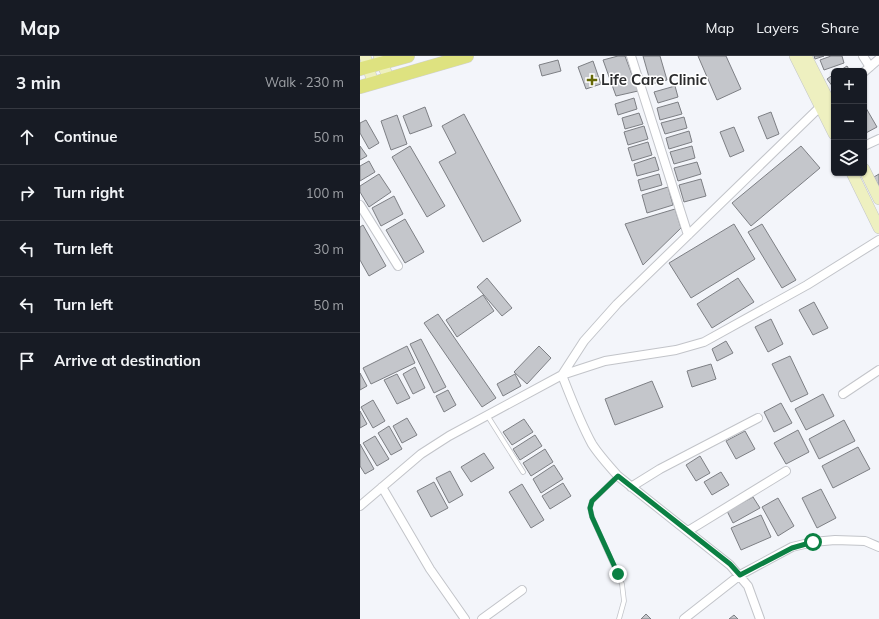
<!DOCTYPE html>
<meta charset="utf-8">
<style>
body{margin:0;font-family:Mulish,sans-serif;background:#242831;color:#f1f3f6}
.controls{position:absolute;right:12px;top:12px;display:grid;overflow:hidden;border-radius:6px;box-shadow:0 1px 3px #0004}
.controls button{width:36px;height:36px;display:grid;place-items:center;padding:0;border:0;border-bottom:1px solid #363941;background:#171b24;color:#f1f3f6;font:20px sans-serif}
.stop{position:absolute;width:12px;height:12px;margin:-9px;border:3px solid #0b8043;border-radius:50%;background:#fff}
.stop.end{background:#0b8043;border-color:#fff;box-shadow:0 1px 4px #0008}
.list{margin:0;padding:0;list-style:none}
h2{display:flex;justify-content:space-between;align-items:center;height:52px;margin:0;padding:0 16px;font-size:17px}
h2 small{font-size:13px;font-weight:400;color:#9ea1a6}
.list li{display:grid;grid-template-columns:26px 1fr auto;gap:12px;align-items:center;box-sizing:border-box;height:56px;padding:0 16px;border-top:1px solid #363941}
.list b{display:block;font-size:15px;white-space:nowrap}
.list em{font-size:13px;font-style:normal;color:#9ea1a6}
.icon{flex:none;width:22px;height:22px;fill:none;stroke:currentColor;stroke-width:2;stroke-linecap:round;stroke-linejoin:round}
.map{position:relative;flex:none;width:519px;height:563px;overflow:hidden}
header{display:flex;align-items:center;gap:24px;box-sizing:border-box;height:56px;padding:0 20px;background:#171b24;border-bottom:1px solid #363941}
header strong{font-size:19px}
nav{display:flex;gap:22px;margin-inline-start:auto;font-size:14px}
main{display:flex}
aside{flex:1;background:#171b24}
.map>svg:first-child{display:block}
</style>
<header>
<strong>Map</strong>
<nav><a>Map</a><a>Layers</a><a>Share</a></nav>
</header>
<main>
<aside>
<h2>3 min<small>Walk · 230 m</small></h2>
<ul class="list">
<li><svg class="icon" aria-label="ahead" viewBox="0 0 24 24"><path d="M12 20V5M6 11l6-6 6 6"/></svg><div><b>Continue</b></div><em>50 m</em></li>
<li><svg class="icon" aria-label="right" viewBox="0 0 24 24"><path d="M7 20v-9h11M14 6l5 5-5 5"/></svg><div><b>Turn right</b></div><em>100 m</em></li>
<li><svg class="icon" aria-label="left" viewBox="0 0 24 24"><path d="M17 20v-9H6M10 6l-5 5 5 5"/></svg><div><b>Turn left</b></div><em>30 m</em></li>
<li><svg class="icon" aria-label="left" viewBox="0 0 24 24"><path d="M17 20v-9H6M10 6l-5 5 5 5"/></svg><div><b>Turn left</b></div><em>50 m</em></li>
<li><svg class="icon" aria-label="arrive" viewBox="0 0 24 24"><path d="M6 21V4h12l-3 4 3 4H6"/></svg><div><b>Arrive at destination</b></div></li>
</ul>
</aside>
<div class="map">
<svg width="519" height="563" viewBox="0 0 519 563">
<rect width="100%" height="100%" fill="#f3f5fa"/>
<path fill="#c4c6cb" stroke="#7d7f84" d="M258,0H265L278,35L256,40L243,4Z
M283,0H300L307,24L291,28Z
M338,0H366L381,33L357,44Z
M454,0H464L455,3Z
M471,0H482L484,7L464,14L460,4Z
M198,4L201,15L182,20L179,9Z
M233,5L241,28L226,33L218,11Z
M487,10L490,15H479Z
M474,18V31H473L467,23Z
M315,30L318,41L298,47L294,36Z
M274,42L277,53L258,59L255,48Z
M318,46L322,58L300,64L297,52Z
M65,51L72,70L50,78L43,60Z
M506,52L517,71L504,78V53Z
M411,56L419,78L407,83L398,61Z
M279,57L283,68L265,73L262,62Z
M104,58L161,165L123,186L79,106L96,97L82,70Z
M37,59L47,88L31,94L21,65Z
M324,61L327,72L305,78L301,67Z
M6,64L19,87L9,93L0,77V67Z
M284,70L288,83L268,89L264,76Z
M374,71L384,95L370,101L360,76Z
M329,75L332,86L309,93L306,82Z
M288,86L292,99L272,105L268,92Z
M0,90L7,100L0,104Z
M50,90L85,150L67,161L32,101Z
M332,90L335,102L314,108L310,96Z
M441,90L460,112L391,170L372,147Z
M295,101L299,114L277,120L274,108Z
M9,105L15,116L0,125V110Z
M337,106L341,118L318,125L314,112Z
M19,118L31,136L9,151L0,136V130Z
M299,118L302,129L281,135L278,124Z
M519,118V131L514,121Z
M341,123L346,140L324,146L319,129Z
M308,131L313,149L287,157L282,139Z
M34,140L43,158L21,170L12,152Z
M315,153L321,172L283,209L265,168Z
M45,163L64,196L45,207L26,174Z
M374,168L395,203L331,242L309,207Z
M402,168L436,224L422,232L388,176Z
M3,169L26,210L9,220L0,204V171Z
M127,222L152,252L142,260L117,231Z
M378,222L394,246L352,272L337,248Z
M123,239L134,255L97,281L86,264Z
M454,246L468,272L453,279L439,254Z
M78,258L136,342L122,351L64,267Z
M411,263L423,288L408,296L395,271Z
M61,283L86,331L74,337L50,288Z
M366,285L373,297L357,305L352,293Z
M47,290L55,307L11,328L3,312Z
M179,290L191,302L167,328L154,316Z
M430,300L448,338L431,346L412,308Z
M351,308L356,323L332,331L327,315Z
M55,311L65,332L53,338L43,318Z
M0,317L7,330L0,334Z
M37,318L50,342L37,348L24,324Z
M155,318L161,330L143,340L137,328Z
M292,325L303,351L255,369L245,343Z
M88,334L96,349L84,356L76,340Z
M463,338L474,360L446,374L435,353Z
M13,344L25,365L13,372L1,351Z
M421,347L432,367L414,376L404,356Z
M0,355L7,368L0,372Z
M47,362L57,379L42,387L33,370Z
M164,363L173,376L152,389L143,376Z
M484,364L495,385L459,403L449,383Z
M29,370L42,393L31,399L18,377Z
M438,374L449,396L426,408L414,387Z
M385,375L395,393L376,403L366,385Z
M175,379L182,390L160,404L153,393Z
M15,380L29,403L17,410L3,387Z
M0,388L14,413L5,418L0,410Z
M498,391L510,413L473,432L462,410Z
M185,393L193,406L171,420L163,407Z
M124,397L134,412L111,426L101,411Z
M340,400L350,417L336,425L326,409Z
M194,409L203,423L181,437L173,423Z
M90,415L103,439L89,447L76,422Z
M361,416L369,429L352,439L344,426Z
M74,426L88,452L71,461L57,435Z
M203,427L211,440L190,453L182,440Z
M162,428L184,464L171,472L149,436Z
M461,433L476,462L457,472L442,442Z
M393,441L400,452L373,467L367,455Z
M418,442L434,470L418,480L402,451Z
M401,459L411,481L381,494L371,472Z
M286,558L291,563H281Z
M374,559L378,563H369Z"/>
<g fill="none" stroke-linecap="round" stroke-linejoin="round">
<g stroke="#c2c4c9" stroke-width="5.5">
<path id="lane" d="M127,359L163,416
M258,420L232,445L230,452L232,461L262,528L264,545L259,563"/>
</g>
<g stroke="#c2c4c9" stroke-width="10">
<path id="street" d="M271,0L328,179
M503,0L510,11
M504,16L519,3
M504,90L519,83
M0,149L38,210
M483,338L519,314
M22,431L70,513L105,563
M271,431L300,413L398,362
M0,450L61,398L89,380L202,319L245,305L316,294L344,286L447,229L519,184
M328,475L426,415
M122,563L162,534
M324,563L380,519L432,491L453,486L475,484L505,485L519,491
M400,563L388,530L370,509L258,420C249,410 239,399 232,388C220,366 211,342 202,319L224,285L257,248L461,50L474,40"/>
</g>
<g stroke="#c2c4c9" stroke-width="12">
<path id="secondary" d="M5,0L13,27
M19,0L29,23
M435,0L474,78
M446,0L474,55
M504,113L519,143
M492,117L519,172"/>
</g>
<g stroke="#d0d1d1" stroke-width="14">
<path id="primary" d="M0,13L48,0
M0,31L107,0"/>
</g>
<use href="#lane" stroke="#fff" stroke-width="4"/>
<use href="#street" stroke="#fff" stroke-width="8"/>
<use href="#secondary" stroke="#eef0c0" stroke-width="11"/>
<use href="#primary" stroke="#dee280" stroke-width="13"/>
</g>
<g fill="none" stroke-linecap="round" stroke-linejoin="round">
<path stroke="#0b8043" stroke-width="5" d="M258,518L232,461L230,452L232,445L258,420L370,508L380,519L432,492L453,486"/>
</g>
<path fill="#656806" stroke="#fff" stroke-width="1.5" d="M230 18h4v4h4v4h-4v4h-4v-4h-4v-4h4z"/>
<g text-anchor="middle" stroke-width="3" stroke-linejoin="round" paint-order="stroke">
<g font-size="15" font-weight="bold" fill="#2b2c2e" stroke="#fff" text-anchor="start">
<text x="241" y="29">Life Care Clinic</text>
</g>
</g>
</svg>
<div class="controls">
<button>+</button>
<button>−</button>
<button><svg class="icon" aria-label="layers" viewBox="0 0 24 24"><path d="M12 4l9 5-9 5-9-5zM3 14l9 5 9-5"/></svg></button>
</div>
<div class="stop" style="left:453px;top:486px"></div>
<div class="stop end" style="left:258px;top:518px"></div>
</div>
</main>
